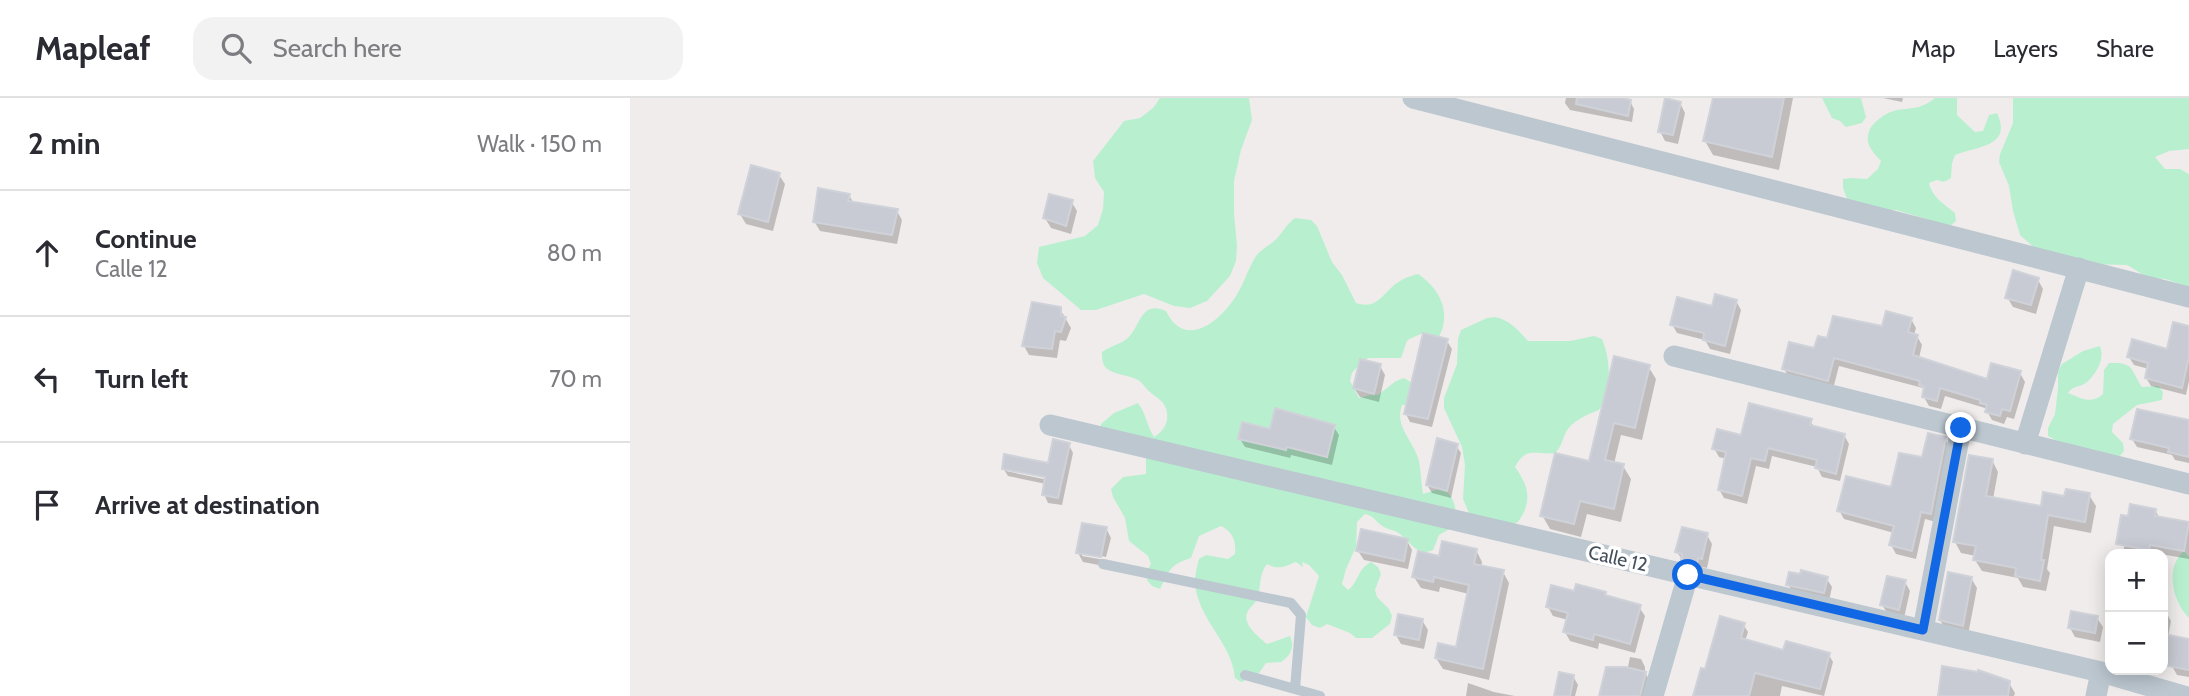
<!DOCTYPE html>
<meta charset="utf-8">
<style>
body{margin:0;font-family:Cabin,sans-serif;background:#f2f2f3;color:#2b2b33}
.controls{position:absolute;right:21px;bottom:21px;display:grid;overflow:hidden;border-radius:14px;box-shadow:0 4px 18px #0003}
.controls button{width:63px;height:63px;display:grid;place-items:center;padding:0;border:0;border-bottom:2px solid #e1e1e2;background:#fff;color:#2b2b33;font:35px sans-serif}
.stop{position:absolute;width:21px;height:21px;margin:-16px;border:5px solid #1267e4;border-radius:50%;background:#fff}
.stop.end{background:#1267e4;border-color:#fff;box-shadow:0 2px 7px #0008}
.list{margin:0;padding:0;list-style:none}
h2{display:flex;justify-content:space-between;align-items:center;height:91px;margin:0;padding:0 28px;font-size:30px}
h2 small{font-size:23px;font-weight:400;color:#7c7c81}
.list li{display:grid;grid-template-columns:46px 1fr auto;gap:21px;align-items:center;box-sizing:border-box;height:126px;padding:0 28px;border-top:2px solid #e1e1e2}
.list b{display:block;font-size:26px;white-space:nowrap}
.list p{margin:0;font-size:23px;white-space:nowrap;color:#7c7c81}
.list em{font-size:23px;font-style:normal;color:#7c7c81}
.icon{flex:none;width:38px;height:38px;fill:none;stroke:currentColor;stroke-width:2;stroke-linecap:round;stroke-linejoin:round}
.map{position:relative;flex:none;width:1559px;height:598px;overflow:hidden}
header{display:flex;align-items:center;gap:42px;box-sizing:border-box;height:98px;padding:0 35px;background:#fff;border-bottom:2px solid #e1e1e2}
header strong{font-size:33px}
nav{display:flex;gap:38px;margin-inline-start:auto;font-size:24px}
.search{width:490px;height:63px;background:#f2f2f3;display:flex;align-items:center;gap:18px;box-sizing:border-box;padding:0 24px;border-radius:21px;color:#7c7c81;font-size:26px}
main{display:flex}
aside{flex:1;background:#fff}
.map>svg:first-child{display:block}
</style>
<header>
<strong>Mapleaf</strong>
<div class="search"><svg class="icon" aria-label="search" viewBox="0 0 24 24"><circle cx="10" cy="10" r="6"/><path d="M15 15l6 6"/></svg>Search here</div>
<nav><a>Map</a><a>Layers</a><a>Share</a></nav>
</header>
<main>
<aside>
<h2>2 min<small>Walk · 150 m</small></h2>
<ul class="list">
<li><svg class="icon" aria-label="ahead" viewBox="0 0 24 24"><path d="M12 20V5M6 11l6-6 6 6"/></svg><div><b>Continue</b><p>Calle 12</p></div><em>80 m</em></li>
<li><svg class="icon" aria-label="left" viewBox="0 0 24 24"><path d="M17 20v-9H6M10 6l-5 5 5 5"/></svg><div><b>Turn left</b></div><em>70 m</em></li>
<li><svg class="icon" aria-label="arrive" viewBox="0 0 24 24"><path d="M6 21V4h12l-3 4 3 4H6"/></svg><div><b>Arrive at destination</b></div></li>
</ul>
</aside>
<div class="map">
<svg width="1559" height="598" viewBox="0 0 1559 598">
<rect width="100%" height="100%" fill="#f0ecec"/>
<path fill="#b8f0cf" d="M530,0H619L622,22L611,52L604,83V115L607,148L606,163L600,178L577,203L560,210L544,208L514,196L466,212H451L413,180L407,165L409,149L455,138L468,127L473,111L474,94L465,80L463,63L494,23L510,20L523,10Z
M1192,0H1231L1236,19L1232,25L1216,29L1210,23L1202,20Z
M1305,0H1327V17L1345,34L1353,33L1359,17L1367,15C1383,49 1347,48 1325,57L1322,65L1321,80L1314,84L1307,82L1299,85C1302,99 1314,106 1325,115L1326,123L1320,128L1266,112L1258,113L1219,106L1213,90V81L1221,80L1237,81L1248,71L1251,63C1241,52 1233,44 1241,29C1266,0 1281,20 1305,0Z
M1383,0H1559V51L1539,53L1525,59L1535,71H1550L1559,76V194L1550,186L1535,181L1519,180L1497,167L1455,166L1409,154L1390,137L1383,113L1379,88L1369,64L1370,56L1383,25Z
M665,120L681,122L687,128L702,164L712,177L726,205C745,211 750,200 763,188C770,182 779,178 788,176C812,192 823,218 806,244L799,242L793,235C771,245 780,238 771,260H739L732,263L722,275L720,283L729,300L744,296L748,297L766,283L774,280L787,288L780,307H772C764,329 784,343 789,363C791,373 791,385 793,396L809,391L817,393C827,406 827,414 823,429L809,437L803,452C788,459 781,445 770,436C765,432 759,432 754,429C746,425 745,418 735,416L727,424L726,449L716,471L712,486L718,492C729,484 727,471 741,464L748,469L751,476L745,492L747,499L759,511L762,518L760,526L742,540H726L720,535L697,526L690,530L682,527L676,519L689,478L679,467L672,464L673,469L666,464C654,469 648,472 637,466C629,476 631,487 628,499C626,505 621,508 618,513C611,526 628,538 637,546L660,538C665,549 661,557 651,564L636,565L627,578L611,584L605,580C602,544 566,520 565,483C565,476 567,469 569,461L576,457L598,461L605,456C606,443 603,434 591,428L569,438L561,460C539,467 540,472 530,491L522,488L517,482L516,474L521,466L518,458L499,443L495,420L483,399L481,391L493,379L516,376V360L471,334V326L484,315L508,305C516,315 517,328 524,339C536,332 542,318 533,305C530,301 524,298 520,294C516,291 512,284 508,282C499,277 484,277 476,270C472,266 472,259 472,254C480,248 491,246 498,240C511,227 511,202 536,213C556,255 595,219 609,193C615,182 619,169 626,158C631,152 636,149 643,144C652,137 655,127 665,120Z
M865,219C880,222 888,232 898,243H940L964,238L972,241C981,263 982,291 969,312C958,316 942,323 936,334C932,342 932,348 925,355C907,358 896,347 885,369C896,384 902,398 893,416C890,421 888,426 881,427C870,429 854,423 842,422L833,401L835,367L832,349L814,310V300L827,266L828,241L831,232L857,220Z
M1470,248C1475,261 1467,275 1457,284C1450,290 1443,287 1438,295C1451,300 1461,307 1473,296L1474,272L1479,265C1505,264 1500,271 1512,289L1528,288L1533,294L1532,302L1507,307L1483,326L1482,334L1493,345L1494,353L1489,359L1434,347L1418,338V330L1425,316L1428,290V273L1432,266L1453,253Z
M1554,453L1559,459V520C1543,504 1534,470 1554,453Z"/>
<path fill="#0003" fill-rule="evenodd" d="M936,0H986L1000,3L1004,11L1002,24L940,12L935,5Z
M1085,0H1163L1149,72L1083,57L1075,43Z
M1253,0H1273L1272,4Z
M1050,5L1055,15L1048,46L1035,43L1030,33Z
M149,77L155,86L143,133L116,126L110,116Z
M219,97L224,106L267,113L272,122L267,146L190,133L184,123Z
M441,103L447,113L441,136L421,130L415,120Z
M1408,182L1413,191L1406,216L1383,209L1377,199Z
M1106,203L1111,212L1100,256L1080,251L1075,242L1047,235L1042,226Z
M430,211L441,230L436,243L430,242L427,260L399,257L394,248Z
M1281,221L1286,230L1284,237L1287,238L1292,247L1289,260L1358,283L1390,275L1395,284L1384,321L1377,319L1374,326L1362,322L1355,310L1315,298L1311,311L1299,308L1294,299L1295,294L1293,290L1209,268L1203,291L1159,279L1154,271L1186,253L1199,242L1253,230Z
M1559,230V283L1556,297L1521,288L1516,280L1519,271L1504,267L1499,259L1538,253Z
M817,243L822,251L802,329L780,324L776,316Z
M985,260L1018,268L1026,281L1012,342L991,337L984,366L993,368L1001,381L991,424L957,416L951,439L920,431L912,417L961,365Z
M750,268L755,277L749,304L730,299L724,290Z
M1180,323L1185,330L1214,337L1219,346L1210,383L1192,379L1187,369L1142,358L1139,371L1126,368L1117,406L1094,400L1089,391L1097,361L1089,359L1084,350L1112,339Z
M1559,324V365L1545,362L1542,357L1507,349L1502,341Z
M704,329L709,337L702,367L661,357L660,360L615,349L610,341Z
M1315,341L1320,349L1306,424L1295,421L1286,461L1266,456L1261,447L1264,435L1214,421L1209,412L1262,392Z
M424,343L439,347L443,355L432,407L418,405L414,396L416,386L378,378L373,370L375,358L419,367ZM376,370L424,379L423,383L376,373Z
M826,347L831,355L821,400L802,395L797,387Z
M1362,362L1368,374L1363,401L1412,410L1436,400L1459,397L1466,408L1461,435L1424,428L1417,471L1420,475L1416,493L1393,489L1388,480L1352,473L1345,462L1346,458L1331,455L1325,444Z
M1501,408L1525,412L1530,421L1559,426V461L1525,455L1493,456Z
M476,430L481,440L476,459L452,454V458L475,462L474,468L453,464L448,455Z
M1077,437L1082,446L1077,470L1073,469L1072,474L1058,471L1047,454Z
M777,443L782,452L778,471L734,462L728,453Z
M846,452L852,464L851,469L873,474L879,485L859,582L813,571L806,560L828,551L839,496L810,489L809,494L791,490L784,479L810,460Z
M1341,480L1347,490L1338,537L1316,532L1310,522Z
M1197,481L1202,489L1199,503L1163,495L1158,486Z
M1275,484L1280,493L1274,520L1258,516L1252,507Z
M945,495L974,496L977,500L1009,509L1015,518L1005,555L969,545L968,551L940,543L935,534L938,522L923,518L918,509Z
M1533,513L1536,514L1541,523L1536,550L1533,549Z
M1467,520L1473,529L1470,544L1445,539L1440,530Z
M792,522L798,532L794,551L771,546L766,537Z
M1113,526L1118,534L1115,543L1155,554L1199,557L1203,564L1194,598L1152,588L1150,598H1065L1077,574Z
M1559,543V579L1547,577L1542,568Z
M1000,559L1011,561L1015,569V574L1020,584L1016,598H992Z
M943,578L948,587L945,598H925Z
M838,585L864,594L885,598H836Z
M1379,585L1385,595L1384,598H1309Z"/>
<path fill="#c8cbd3" stroke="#d0d2d9" stroke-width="2" d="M947,0H994L1001,2L998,18L946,6Z
M1035,0L1051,4L1043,37L1028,34Z
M1083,0H1154L1142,59L1073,43Z
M121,67L150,75L138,124L108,116Z
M188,90L220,96L218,103L268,111L262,137L183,124Z
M419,96L443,102L436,128L413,120Z
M1383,172L1409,180L1401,207L1375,200Z
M1085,196L1107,202L1095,248L1073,242L1074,235L1040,227L1047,199L1082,208Z
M402,204L431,209V218L436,219L431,234L425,233L422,251L392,248Z
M1256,213L1282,220L1278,234L1288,237L1283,257L1357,281L1361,265L1391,273L1380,313L1372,311L1370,318L1355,314L1357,307L1350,305V302L1310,290L1307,303L1292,299L1294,289L1289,287L1290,283L1204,260L1198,283L1152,271L1159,244L1184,250L1188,238L1197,240L1203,218L1252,228Z
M1543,224L1559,228V259L1552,290L1515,280L1518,265L1497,259L1502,241L1537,251Z
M793,235L818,241L798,321L774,316Z
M984,258L1020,267L1005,330L984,325L975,362L994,366L984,411L950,403L944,426L910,418L925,355L959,363Z
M730,261L751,266L744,296L723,290Z
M1119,305L1182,321L1180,327L1215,336L1206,376L1185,370L1187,362L1138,350L1135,363L1121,360L1112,398L1088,392L1096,354L1082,351L1087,331L1111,337Z
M645,310L705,327L697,359L657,349L656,352L608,341L612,324L640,331Z
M1507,311L1559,322V359L1538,354L1539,350L1500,341Z
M1298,335L1316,339L1301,416L1291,414L1282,453L1259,447L1264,428L1207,413L1216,378L1261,389L1269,355L1292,359Z
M807,340L828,346L817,393L796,387Z
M423,341L440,345L428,400L412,397L415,379L372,371L374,356L418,365Z
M1339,357L1363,361L1356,398L1411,408L1413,394L1434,398L1436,391L1460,395L1455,424L1418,417L1411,462H1414L1410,483L1385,478L1386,470L1343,462L1346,448L1323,444Z
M1500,406L1526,411L1525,418L1559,424L1554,453L1520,447L1519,452L1486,446L1491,417L1498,418Z
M452,425L477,429L471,459L446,455Z
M1052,429L1078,435L1072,461L1068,460L1067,466L1051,462L1052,456L1045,454Z
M731,431L778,441L774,463L726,453Z
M812,443L847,451L844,466L874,472L853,571L805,560L808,545L826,549L839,487L804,479L803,484L782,479L788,453L809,458Z
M1171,472L1198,479L1194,495L1156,487L1159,474L1170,476Z
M1318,474L1342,479L1333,528L1309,522Z
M1257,478L1276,482L1269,512L1250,507Z
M946,486L976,494L975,497L1011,507L1000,546L964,536L963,542L933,534L938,515L916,509L921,487L944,493Z
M1441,513L1468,518L1465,535L1438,530Z
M768,516L793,521L789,542L764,537Z
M1090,518L1115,525L1111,540L1153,552L1156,543L1200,555L1190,591L1125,575L1119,598H1063L1071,570L1075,571Z
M1533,536L1559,541V572L1533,567Z
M1312,568L1348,574V572L1380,583L1378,598H1308Z
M976,569H996L1016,574L1010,598H969Z
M929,574L944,577L940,598H924Z"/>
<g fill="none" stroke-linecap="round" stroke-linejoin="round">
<path stroke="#bcc7d0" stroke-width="10" d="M473,466L661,505L671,517L665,591
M615,577L690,598"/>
<path stroke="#bcc7d0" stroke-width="21" d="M783,0L1559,199
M1044,258L1559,386
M420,327L1471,574L1554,598
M1395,346L1449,170
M1293,532L1331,330
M1023,598L1058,477
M1466,598L1471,574"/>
</g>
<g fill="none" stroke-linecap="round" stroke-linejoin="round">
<path stroke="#1267e4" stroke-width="9" d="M1058,477L1293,532L1331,330"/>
</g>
<g text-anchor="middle" stroke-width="7" stroke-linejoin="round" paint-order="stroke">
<g font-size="19" fill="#444f5b" stroke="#fff">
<text transform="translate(988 460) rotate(13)" y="7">Calle 12</text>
</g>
</g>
</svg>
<div class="controls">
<button>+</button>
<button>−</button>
</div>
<div class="stop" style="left:1058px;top:477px"></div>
<div class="stop end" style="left:1331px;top:330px"></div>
</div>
</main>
